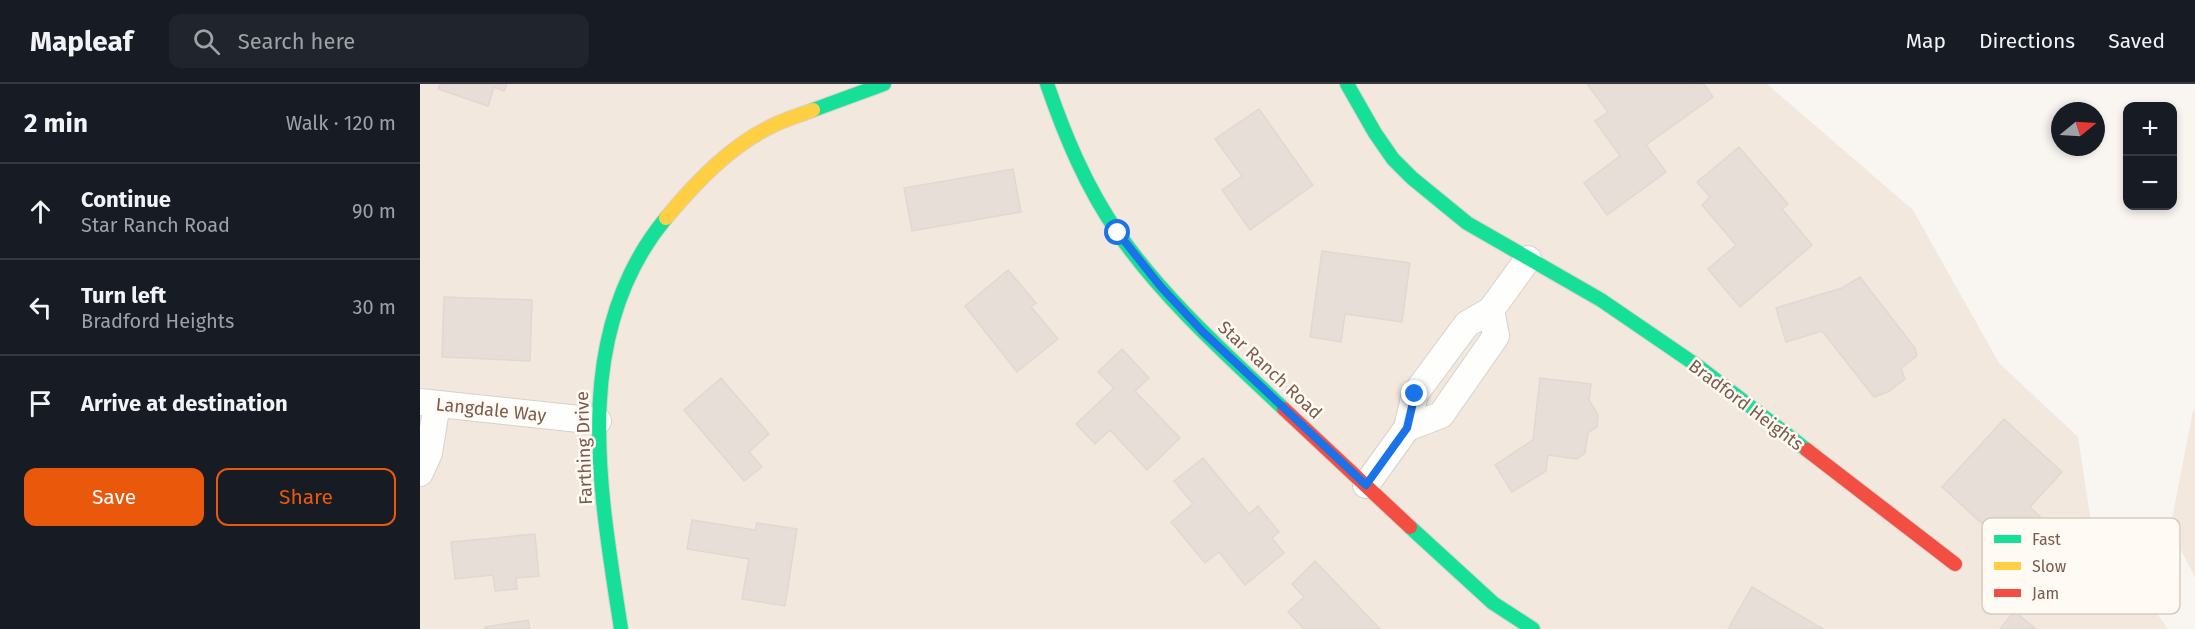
<!DOCTYPE html>
<meta charset="utf-8">
<style>
body{margin:0;font-family:"Fira Sans",sans-serif;background:#20242c;color:#f1f3f6}
.controls{position:absolute;right:18px;top:18px;display:grid;overflow:hidden;border-radius:12px;box-shadow:0 3px 9px #0003}
.controls button{width:54px;height:54px;display:grid;place-items:center;padding:0;border:0;border-bottom:2px solid #363941;background:#171b24;color:#f1f3f6;font:30px sans-serif}
.compass{position:absolute;left:1631px;top:18px;width:54px;height:54px;border-radius:50%;background:#171b24;box-shadow:0 3px 9px #0003;rotate:72deg}
.stop{position:absolute;width:18px;height:18px;margin:-14px;border:4px solid #1a73e8;border-radius:50%;background:#fff}
.stop.end{background:#1a73e8;border-color:#fff;box-shadow:0 2px 6px #0008}
.list{margin:0;padding:0;list-style:none}
h2{display:flex;justify-content:space-between;align-items:center;height:78px;margin:0;padding:0 24px;font-size:26px}
h2 small{font-size:20px;font-weight:400;color:#9ea1a6}
.list li{display:grid;grid-template-columns:39px 1fr auto;gap:18px;align-items:center;box-sizing:border-box;height:96px;padding:0 24px;border-top:2px solid #363941}
.list b{display:block;font-size:22px;white-space:nowrap}
.list p{margin:0;font-size:20px;white-space:nowrap;color:#9ea1a6}
.list em{font-size:20px;font-style:normal;color:#9ea1a6}
.actions{display:flex;gap:12px;padding:18px 24px}
.actions a{flex:1;padding:14px 0;border:2px solid #ea580c;border-radius:12px;text-align:center;font-size:21px;color:#ea580c}
.actions .main{background:#ea580c;color:#fff}
.icon{flex:none;width:33px;height:33px;fill:none;stroke:currentColor;stroke-width:2;stroke-linecap:round;stroke-linejoin:round}
.map{position:relative;flex:none;width:1775px;height:545px;overflow:hidden}
header{display:flex;align-items:center;gap:36px;box-sizing:border-box;height:84px;padding:0 30px;background:#171b24;border-bottom:2px solid #363941}
header strong{font-size:28px}
nav{display:flex;gap:33px;margin-inline-start:auto;font-size:21px}
.search{width:420px;height:54px;background:#20242c;display:flex;align-items:center;gap:15px;box-sizing:border-box;padding:0 21px;border-radius:12px;color:#9ea1a6;font-size:22px}
main{display:flex}
aside{flex:1;background:#171b24}
.map>svg:first-child{display:block}
</style>
<header>
<strong>Mapleaf</strong>
<div class="search"><svg class="icon" aria-label="search" viewBox="0 0 24 24"><circle cx="10" cy="10" r="6"/><path d="M15 15l6 6"/></svg>Search here</div>
<nav><a>Map</a><a>Directions</a><a>Saved</a></nav>
</header>
<main>
<aside>
<h2>2 min<small>Walk · 120 m</small></h2>
<ul class="list">
<li><svg class="icon" aria-label="ahead" viewBox="0 0 24 24"><path d="M12 20V5M6 11l6-6 6 6"/></svg><div><b>Continue</b><p>Star Ranch Road</p></div><em>90 m</em></li>
<li><svg class="icon" aria-label="left" viewBox="0 0 24 24"><path d="M17 20v-9H6M10 6l-5 5 5 5"/></svg><div><b>Turn left</b><p>Bradford Heights</p></div><em>30 m</em></li>
<li><svg class="icon" aria-label="arrive" viewBox="0 0 24 24"><path d="M6 21V4h12l-3 4 3 4H6"/></svg><div><b>Arrive at destination</b></div></li>
</ul>
<div class="actions"><a class="main">Save</a><a>Share</a></div>
</aside>
<div class="map">
<svg width="1775" height="545" viewBox="0 0 1775 545">
<rect width="100%" height="100%" fill="#f9f5f0"/>
<path fill="#f2e8de" d="M0,0H1347L1493,126L1579,279L1658,353L1671,438L1748,545H0Z
M1775,326V493L1750,445L1773,327Z"/>
<path fill="#e6ded7" stroke="#e2d8d2" stroke-width="1.5" d="M20,0H87L84,7L74,3L68,22L18,5Z
M1167,0H1271L1273,2L1276,0H1284L1293,13L1226,61L1246,88L1187,131L1164,99L1200,72L1175,37L1188,28Z
M839,25L893,101L830,146L802,106L822,92L795,55Z
M1319,63L1368,120L1362,125L1392,161L1320,223L1288,185L1316,161L1282,121L1290,113L1277,98Z
M593,85L601,128L492,147L484,104Z
M902,167L990,179L982,238L925,230L921,258L890,253Z
M588,186L616,219L611,223L638,255L597,288L545,222Z
M1440,193L1495,264L1497,272L1481,284L1485,295L1468,308L1454,313L1402,247L1366,258L1356,224L1422,204Z
M24,213L112,216L110,277L22,273Z
M702,265L729,294L715,307L760,354L727,386L690,346L675,360L656,340L694,304L678,288Z
M301,294L349,350L329,368L342,383L324,397L264,326Z
M1120,294L1171,300L1169,316L1178,331L1177,343L1168,349L1165,369L1157,375L1128,371L1126,387L1092,408L1075,381L1113,356Z
M1584,335L1642,388L1610,423L1634,446L1604,478L1522,403Z
M783,374L829,430L838,422L859,448L852,454L864,469L825,501L799,468L785,479L751,438L773,420L754,397Z
M272,436L335,446L337,439L377,445L365,522L322,515L329,475L267,465Z
M115,450L119,492L96,494L97,505L75,507L73,491L35,495L31,458Z
M895,477L960,545H884L868,528L884,513L872,500Z
M1332,503L1403,545H1308Z
M1594,527L1616,545H1580Z
M108,536L110,545H65V543Z"/>
<g fill="none" stroke-linecap="round" stroke-linejoin="round">
<g stroke="#d7d1cb" stroke-width="28">
<path id="street" d="M0,318L178,337
M987,344L1021,331L1076,252L1071,226
M0,389L9,369L17,320
M946,401L987,344L995,310L1047,240L1071,226L1108,175"/>
</g>
<g stroke="#d9d2cb" stroke-width="16">
<path id="fast" d="M627,0C645,52 666,103 698,149C744,215 806,270 864,325
M927,0L955,49L973,75L992,94L1047,139L1181,216L1279,283L1387,366
M393,26L464,0
M990,443L1073,519L1113,545
M201,545C180,407 149,251 246,134"/>
</g>
<g stroke="#d9d2cb" stroke-width="16">
<path id="slow" d="M246,134C276,98 311,61 354,41C366,35 380,31 393,26"/>
</g>
<g stroke="#d9d2cb" stroke-width="16">
<path id="jam" d="M864,325L990,443
M1387,366L1535,480"/>
</g>
<use href="#street" stroke="#fefefd" stroke-width="26"/>
<use href="#fast" stroke="#16e098" stroke-width="14"/>
<use href="#slow" stroke="#ffcf43" stroke-width="14"/>
<use href="#jam" stroke="#f24e42" stroke-width="14"/>
</g>
<g fill="none" stroke-linecap="round" stroke-linejoin="round">
<path stroke="#1a73e8" stroke-width="8" d="M698,149L741,203L783,248L946,401L987,344L995,310"/>
</g>
<g text-anchor="middle" stroke-width="5" stroke-linejoin="round" paint-order="stroke">
<g font-size="18" fill="#7a5c4d" stroke="#fffaf3">
<text transform="translate(850 286) rotate(43)" y="6">Star Ranch Road</text>
<text transform="translate(1326 321) rotate(37)" y="6">Bradford Heights</text>
<text transform="translate(71 326) rotate(6)" y="6">Langdale Way</text>
<text transform="translate(164 364) rotate(-92)" y="6">Farthing Drive</text>
</g>
</g>
<rect x="1562" y="434" width="198" height="96" rx="9" fill="#fffaf3" stroke="#d7cbc1" stroke-width="1.5"/>
<rect x="1574" y="451" width="27" height="8" fill="#16e098"/>
<rect x="1574" y="478" width="27" height="8" fill="#ffcf43"/>
<rect x="1574" y="505" width="27" height="8" fill="#f24e42"/>
<g font-size="16" fill="#7a5c4d">
<text x="1612" y="461">Fast</text>
<text x="1612" y="488">Slow</text>
<text x="1612" y="515">Jam</text>
</g>
</svg>
<div class="controls">
<button>+</button>
<button>−</button>
</div>
<svg class="compass" viewBox="-18 -18 36 36"><path d="M0-13l5 13h-10z" fill="#e53935"/><path d="M0 13l5-13h-10z" fill="#9ea1a6"/></svg>
<div class="stop" style="left:698px;top:149px"></div>
<div class="stop end" style="left:995px;top:310px"></div>
</div>
</main>
